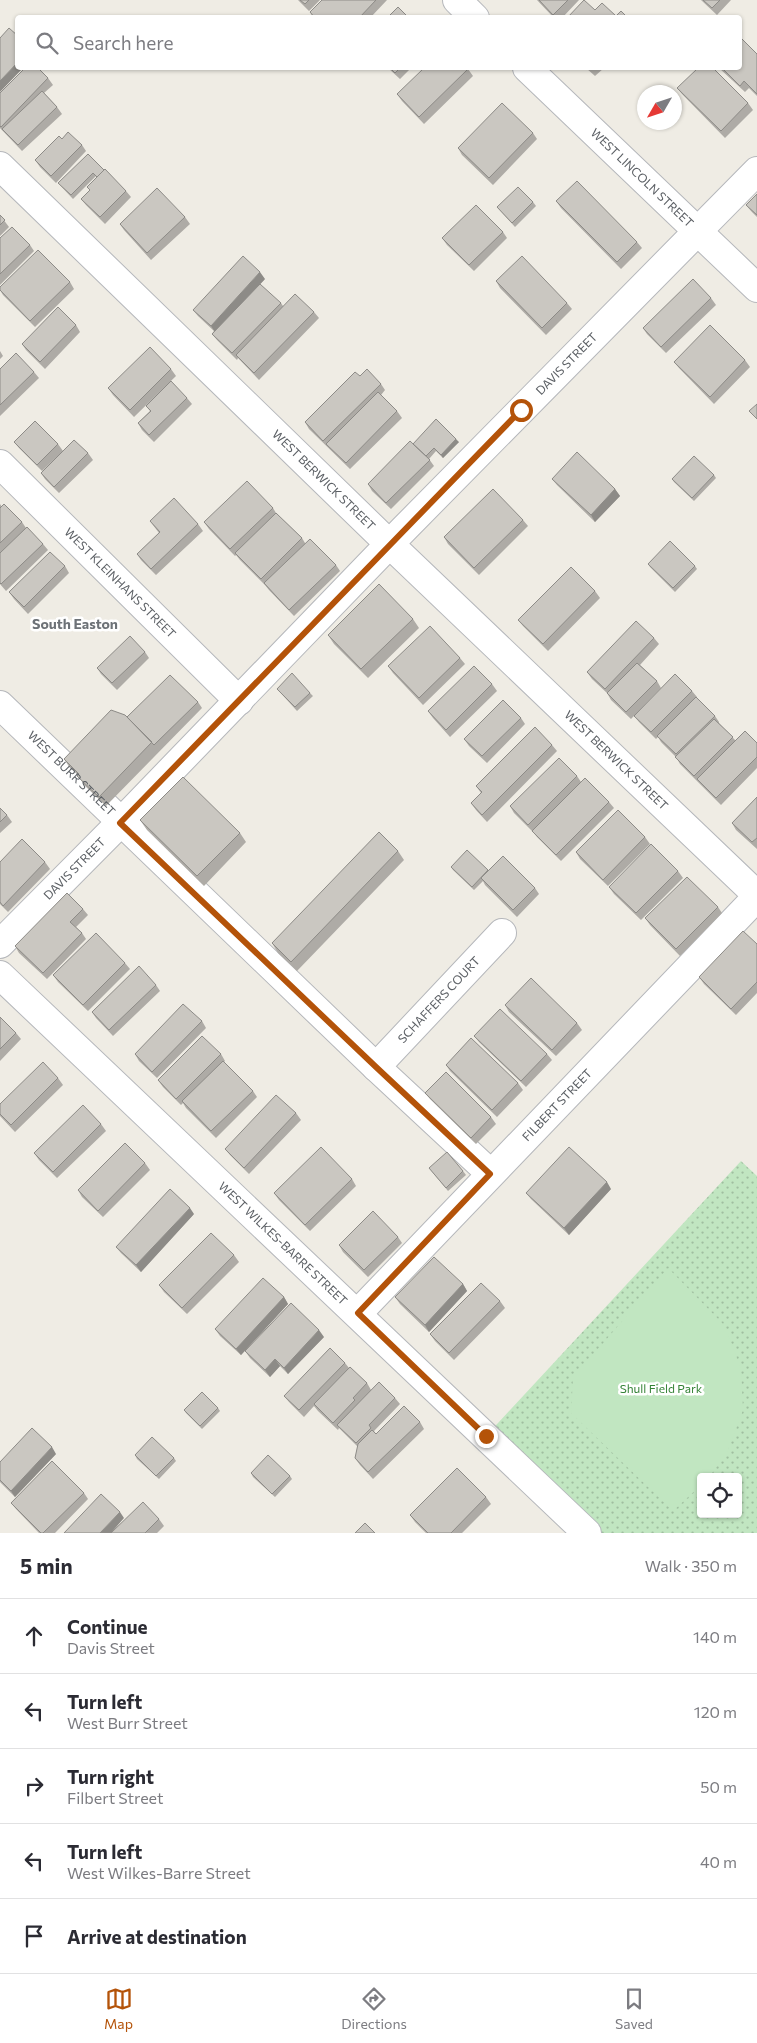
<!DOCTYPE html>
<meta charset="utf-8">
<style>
body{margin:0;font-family:Commissioner,sans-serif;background:#f2f2f3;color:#2b2b33}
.controls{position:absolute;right:15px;bottom:15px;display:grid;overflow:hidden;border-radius:5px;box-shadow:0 1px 4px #0004}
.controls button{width:45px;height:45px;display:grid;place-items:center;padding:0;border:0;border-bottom:1px solid #e1e1e2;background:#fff;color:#2b2b33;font:25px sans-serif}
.compass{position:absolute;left:637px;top:85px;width:45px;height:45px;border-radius:50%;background:#fff;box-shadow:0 1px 4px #0004;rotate:231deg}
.stop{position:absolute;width:15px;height:15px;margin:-11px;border:4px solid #b45309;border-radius:50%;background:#fff}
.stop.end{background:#b45309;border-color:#fff;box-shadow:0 1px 5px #0008}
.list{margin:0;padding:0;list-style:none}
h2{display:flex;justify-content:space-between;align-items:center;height:65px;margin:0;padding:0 20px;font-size:21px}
h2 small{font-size:16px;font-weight:400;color:#7c7c81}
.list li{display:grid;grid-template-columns:32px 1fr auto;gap:15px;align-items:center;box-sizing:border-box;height:75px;padding:0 20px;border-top:1px solid #e1e1e2}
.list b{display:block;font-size:19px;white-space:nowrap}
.list p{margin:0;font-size:16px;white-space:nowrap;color:#7c7c81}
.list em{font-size:16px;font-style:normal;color:#7c7c81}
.icon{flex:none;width:28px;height:28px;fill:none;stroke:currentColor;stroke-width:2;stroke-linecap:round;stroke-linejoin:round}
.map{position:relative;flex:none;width:757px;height:1533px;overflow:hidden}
.search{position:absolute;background:#fff;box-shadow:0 1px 4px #0004;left:15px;right:15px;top:15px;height:55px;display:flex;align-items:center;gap:12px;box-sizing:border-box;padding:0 18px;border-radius:5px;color:#7c7c81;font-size:19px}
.sheet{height:440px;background:#fff}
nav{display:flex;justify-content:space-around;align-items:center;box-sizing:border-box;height:70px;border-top:1px solid #e1e1e2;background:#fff;font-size:14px;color:#7c7c81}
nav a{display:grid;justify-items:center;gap:2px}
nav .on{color:#b45309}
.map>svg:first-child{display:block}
</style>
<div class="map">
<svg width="757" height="1533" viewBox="0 0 757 1533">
<defs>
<pattern id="park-dots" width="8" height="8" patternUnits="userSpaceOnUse" patternTransform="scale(1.25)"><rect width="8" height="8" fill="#c1e6c1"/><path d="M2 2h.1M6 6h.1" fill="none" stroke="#a0bea0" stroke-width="1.8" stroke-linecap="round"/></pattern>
</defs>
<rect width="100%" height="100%" fill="#efece4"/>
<path fill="url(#park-dots)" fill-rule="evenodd" d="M741,1161L757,1176V1533H587L486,1436ZM701,1477H738V1514H701Z"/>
<path fill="#c1e6c1" d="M668,1268L725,1326L741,1369L743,1410L727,1453L709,1477H701V1485L673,1511L571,1413L573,1378Z"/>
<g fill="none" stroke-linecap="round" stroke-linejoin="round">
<g stroke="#b5b7bb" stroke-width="30">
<g id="street">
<path d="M457,0L475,18"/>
<path id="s1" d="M527,68L757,288"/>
<path id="s2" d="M0,166L378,533L757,895"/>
<path id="s3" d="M0,464L239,701"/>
<path id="s4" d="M0,705L376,1067L490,1173"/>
<path id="s5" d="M0,944L120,823L404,529L757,171"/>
<path id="s6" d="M0,975L587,1533"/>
<path id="s7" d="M376,1067L502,933"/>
<path id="s8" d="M358,1313L757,897"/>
</g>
</g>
<use href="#street" stroke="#fff" stroke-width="28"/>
</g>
<path fill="#aeaba6" d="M298,0H320L309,11Z
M322,0H387L370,18H314L310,12Z
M537,0H579L562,18H554Z
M701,0H731L717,15Z
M757,54V96L749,88L745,92L719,68H740Z
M388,68H411L400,79Z
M586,68H604L595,76Z
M468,69L473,76L424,124L402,101L397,94Z
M48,78L53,85L44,93L57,107L62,114L22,151L0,128V93Z
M677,88L748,103L753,110L725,138L682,94Z
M533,133L537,139L493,185L462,155L458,148Z
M62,139L82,145L86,151L56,183L40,167L35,160Z
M104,170L126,191L131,197L105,224L86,205L81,199L90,190L97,177L96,176L73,199L58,183Z
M757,194V217L751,211L746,205Z
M556,201L637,242L642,248L621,269L561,208Z
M533,202L536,206L515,227L497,207Z
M0,215L9,227L0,236Z
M185,217L190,224L151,260L124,230L120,224Z
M503,232L507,238L474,271L447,245L442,238Z
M0,238L30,245L34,251L0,285Z
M265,279L256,288L281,303L283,306L314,312L319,318L259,380L238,358L237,360L217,340L212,334L214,331L198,316L193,310Z
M496,281L567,303L572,309L546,335L500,288Z
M70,282L74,289L35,327L3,295L0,290Z
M711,298L716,305L666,353L647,334L643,328Z
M76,325L80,332L45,369L26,350L22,344Z
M0,351L3,356L0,359Z
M745,360L750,367L714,404L679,368L674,362Z
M0,369L34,372L39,378L0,416Z
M171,369L176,376L134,417L113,395L108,388Z
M360,376L381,384L385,390L381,395L397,411L402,418L350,469L309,429L305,422Z
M187,398L192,404L154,442L142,430L138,423L150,411L146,406Z
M14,442L58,444L63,451L42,471L19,448Z
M459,442L443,458L436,451L429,459L434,466L391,509L372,491L368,484L413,444Z
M88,453L93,460L59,493L45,479L41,473Z
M714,475L716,478L694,501L674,482L672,479Z
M552,479L615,489L620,496L595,522L557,485Z
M0,504L2,507L22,522L26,528L43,544L48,550L6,591L0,584Z
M273,508L276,513L302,538L305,543L336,565L340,571L294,616L269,590L265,585L240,560L236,555L235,556L209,529L204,522Z
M523,520L528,526L479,575L448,544L444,537Z
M150,521L198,524L203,531L156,575L141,560L137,554L159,533Z
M648,564L695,566L697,569L675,592L650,567Z
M65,566L69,573L28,614L14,599L9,592Z
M595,591L600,598L548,651L523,626L518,620Z
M413,619L419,628L368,678L334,644L328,635Z
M654,638L659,644L640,665L657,681L661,688L631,719L611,700L607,693L592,679L587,672Z
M145,652L149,658L117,690L101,674L97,668Z
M460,658L465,664L423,705L393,673L388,666Z
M492,684L497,691L450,737L433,718L428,711Z
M277,689L310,693L313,696L297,711Z
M692,691L697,697L696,698L715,716L719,722V723L735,740L757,743V768L721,805L680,764L676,757L661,742L658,737L656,739L639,722L634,716Z
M198,702L202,708L106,806L84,785L78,775L70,768L64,759L127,717Z
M521,718L525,724L487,763L469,746L464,739Z
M552,745L557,751L487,822L476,810L471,803L481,793L476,786Z
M577,776L581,782L609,802L614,808L561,861L537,837L533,832L514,813L510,806Z
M757,797V849L736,830L732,823Z
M0,808L7,815L12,822L0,833Z
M140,820L240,833L246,842L204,886L147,830Z
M645,837L650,844L608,886L580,859L576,852Z
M398,851L404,860L297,971L278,953L272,943Z
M0,862H45L50,869L8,912L0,904Z
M451,867L488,871L535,888L539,894L517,917L485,885L483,881L474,890L453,870Z
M678,871L683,878L641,920L614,894L609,887Z
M718,907L722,913L680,956L650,925L645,918Z
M83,909L88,915L76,927L82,933L86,939L47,979L19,953L15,946Z
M757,944V993L736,1015L704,984L699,977Z
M125,963L130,969L88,1011L58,982L53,975Z
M156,985L160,991L113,1036L96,1018L92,1012Z
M505,1005L577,1023L582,1030L556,1056L509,1012Z
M0,1017L16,1033L21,1039L0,1061Z
M202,1021L206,1028L157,1078L139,1061L135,1054Z
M474,1036L547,1054L552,1060L526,1087L479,1042Z
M221,1054L225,1061L224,1062L253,1091L257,1097L216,1138L186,1108L183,1103L181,1105L163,1087L158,1080Z
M446,1065L518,1083L523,1090L497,1117L450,1071Z
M58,1078L63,1085L15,1132L0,1116V1104Z
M425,1093L491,1117L496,1124L476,1144L430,1099Z
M296,1113L301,1120L249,1174L230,1155L225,1149Z
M101,1124L106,1131L57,1178L39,1160L34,1153Z
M145,1163L150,1170L103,1217L82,1197L78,1190Z
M429,1168L463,1171L466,1175L448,1191Z
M352,1179L356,1186L310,1231L279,1200L274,1193Z
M611,1189L569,1235L531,1199L526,1193Z
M194,1214L141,1272L121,1253L116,1247Z
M398,1237L402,1243L368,1277L343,1252L339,1245Z
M234,1255L239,1262L187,1314L164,1292L159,1285Z
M463,1284L467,1291L429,1332L400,1304L395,1297Z
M284,1297L288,1304L241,1355L220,1336L215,1329Z
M500,1301L505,1308L454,1360L435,1341L430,1334Z
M324,1337L288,1374L280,1366L270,1377L250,1358L245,1351Z
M345,1363L349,1368L367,1383L371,1390L395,1398L400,1404L374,1431L376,1434L420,1422L424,1429L373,1479L360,1465L355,1458L358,1447L339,1428L338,1430L318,1411L314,1406L304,1417L289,1402L284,1396Z
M218,1408L220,1411L202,1429L186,1413L184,1410Z
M56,1454L15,1497L0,1482V1462Z
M135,1455L174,1458L176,1461L159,1479L137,1459Z
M251,1473L290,1476L292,1479L275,1497L253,1477Z
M84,1493L88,1499L55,1533H39L16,1509L11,1503Z
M486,1497L491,1504L462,1533H426L415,1522L410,1515Z
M159,1519L164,1526L157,1533H111Z"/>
<path fill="#8d8b87" d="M18,62V68H23L0,92V81Z
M260,272L265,279L215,332L211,326Z
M456,439L459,442L443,458L441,455Z
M615,489L620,496L595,522L591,515Z
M607,1182L611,1189L569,1235L564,1228Z
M190,1208L194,1214L141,1272L136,1265Z
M463,1284L467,1291L429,1332L425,1325Z
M284,1297L288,1304L241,1355L236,1349Z
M319,1330L324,1337L288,1374L284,1368Z
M275,1359L280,1366L270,1377L265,1370Z
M52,1447L56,1454L15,1497L11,1491Z
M120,1512L124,1518L111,1533H100Z"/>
<path fill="#cac7c1" stroke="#8d8b87" d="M300,0H309L305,4Z
M322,0H376L359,18H315L310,12Z
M539,0H568L553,15Z
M584,0L595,10L602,3L616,16L621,11L628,18H567Z
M703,0H720L712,8Z
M398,7L409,18H387Z
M9,28L18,36V62L0,81V38Z
M740,37L757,54V94L744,81L740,86L722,68H740Z
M25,68H38L48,78L1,127L0,126V93Z
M390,68H400L395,73Z
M424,68H467L468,69L419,117L397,94Z
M698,68H713L748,103L721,131L677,88Z
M42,91L57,107L18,145L2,129Z
M502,103L533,133L489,178L458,148Z
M68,132L82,145L51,176L35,160L59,136L62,139Z
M88,154L104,170L97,177L93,173L71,195L58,183Z
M105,169L126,191L100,217L81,199L90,190L87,187Z
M577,181L637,242L617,262L556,201Z
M518,187L533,202L512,223L497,207Z
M157,188L185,217L147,253L120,224Z
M757,194V215L746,205Z
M476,205L503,232L469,265L442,238Z
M0,215L5,220L0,225Z
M12,227L30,245L0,274V238Z
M38,250L70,282L30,321L0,290V287Z
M243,256L260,272L211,326L193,310Z
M522,256L567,303L542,328L496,281Z
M693,279L711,298L661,347L643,328Z
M260,284L281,303L232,353L212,334Z
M295,294L314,312L254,373L236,355Z
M58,307L76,325L40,362L22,344Z
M710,325L745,360L710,397L674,362Z
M150,347L171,369L130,410L108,388Z
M16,353L34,372L0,405V369Z
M367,369L381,384L323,441L305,422L355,372L360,376Z
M171,381L187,398L149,435L138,423L151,411L146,406Z
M378,392L397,411L346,463L326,444Z
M757,404V419L749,411Z
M436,419L456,439L441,455L434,448L426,456L413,444Z
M35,421L58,444L37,465L14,442Z
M74,440L88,453L54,487L41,473Z
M410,441L430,460L386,503L368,484Z
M577,452L615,489L591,515L552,479Z
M694,456L714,475L692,498L672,479Z
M247,481L273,508L230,549L204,522Z
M493,489L523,520L474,568L444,537Z
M174,498L198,524L151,569L137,554L160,532L150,521Z
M4,504L22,522L0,543V508Z
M276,513L302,538L261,579L235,553Z
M27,527L43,544L1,584L0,583V553Z
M310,539L336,565L289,610L264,583Z
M670,541L695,566L673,588L648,564Z
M50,552L65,566L24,607L9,592Z
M571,567L595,591L543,644L518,620Z
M379,584L413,619L361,669L328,635Z
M636,621L654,638L605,689L587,672Z
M430,626L460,658L419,698L388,666Z
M130,636L145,652L112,683L97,668Z
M637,663L657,681L626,712L607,693Z
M474,666L492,684L446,730L428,711Z
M292,673L310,693L295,707L277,689Z
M675,674L692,691L651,732L634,716Z
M170,675L198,702L154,745L127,717Z
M696,697L715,716L676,754L657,736Z
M503,700L521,718L482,756L464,739Z
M111,710L125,715L152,742L99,797L77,776L79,774L64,759Z
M714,719L733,737L694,776L675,757Z
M535,727L552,745L482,815L471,803L482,792L476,786Z
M745,731L757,743V757L716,798L697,779Z
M559,758L577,776L528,825L510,806Z
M183,777L240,833L197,876L140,820Z
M585,778L609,802L556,855L532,831Z
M757,797V838L752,842L732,823Z
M0,808L7,815L0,822Z
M618,810L645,837L603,880L576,852Z
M379,832L398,851L291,962L272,943Z
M22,839L45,862L3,906L0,902V862Z
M651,844L678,871L636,913L609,887Z
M467,850L488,870L472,887L451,867Z
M503,856L535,888L513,910L481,878Z
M687,877L718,907L676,949L645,918Z
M67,893L83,909L70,922L82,933L43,973L15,946Z
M743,931L757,944V982L731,1009L699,977Z
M96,933L125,963L83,1005L53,975Z
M139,966L156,985L109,1030L92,1012Z
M531,978L577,1023L552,1050L505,1005Z
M183,1004L202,1021L152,1072L135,1054Z
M500,1009L547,1054L521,1081L474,1036Z
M0,1017L16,1033L0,1049Z
M202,1036L221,1054L176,1099L158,1080Z
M471,1038L518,1083L492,1110L446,1065Z
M223,1061L253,1091L211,1131L182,1101Z
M43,1062L58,1078L11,1125L0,1114V1104Z
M446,1072L491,1117L471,1138L425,1093Z
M276,1095L296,1113L244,1168L225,1149Z
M83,1105L101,1124L53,1172L34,1153Z
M125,1143L145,1163L98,1211L78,1190Z
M321,1147L352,1179L305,1225L274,1193Z
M569,1147L607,1182L564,1228L526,1193Z
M447,1152L463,1171L446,1188L429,1168Z
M170,1189L190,1208L136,1265L116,1247Z
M373,1211L398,1237L364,1270L339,1245Z
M211,1233L234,1255L182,1308L159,1285Z
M434,1257L463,1284L425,1325L395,1297Z
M263,1278L284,1297L236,1349L215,1329Z
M481,1283L500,1301L449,1353L430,1334Z
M291,1303L319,1330L284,1368L275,1359L265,1370L245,1351Z
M330,1348L345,1363L299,1410L284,1396Z
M350,1367L367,1383L353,1398L355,1400L333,1423L314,1404Z
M379,1382L395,1398L369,1425L371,1428L356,1443L337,1425Z
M202,1392L218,1408L200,1426L184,1410Z
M404,1406L420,1422L368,1472L355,1458L358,1444L372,1430L376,1434Z
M32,1428L52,1447L11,1491L0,1480V1462Z
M152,1437L174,1458L156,1476L135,1455Z
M268,1455L290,1476L272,1494L251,1473Z
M52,1461L84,1493L43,1533H41L11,1503Z
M457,1468L486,1497L451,1533H428L410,1515Z
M101,1494L120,1512L100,1533H64Z
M143,1502L159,1519L145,1533H111Z
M365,1523L375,1533H355Z"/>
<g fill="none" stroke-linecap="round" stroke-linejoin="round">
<path stroke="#b45309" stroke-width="6" d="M486,1436L358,1313L490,1174L376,1067L120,823L521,410"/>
</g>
<g text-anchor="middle" stroke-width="5" stroke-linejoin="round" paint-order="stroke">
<g font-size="12" fill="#5c6065" stroke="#fff">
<text dy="4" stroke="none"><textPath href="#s1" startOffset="159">WEST LINCOLN STREET</textPath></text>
<text dy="4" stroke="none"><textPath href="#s5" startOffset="811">DAVIS STREET</textPath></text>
<text dy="4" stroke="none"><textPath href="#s2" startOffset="451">WEST BERWICK STREET</textPath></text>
<text dy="4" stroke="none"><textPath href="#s3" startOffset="169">WEST KLEINHANS STREET</textPath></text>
<text dy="4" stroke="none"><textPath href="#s2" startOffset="856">WEST BERWICK STREET</textPath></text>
<text dy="4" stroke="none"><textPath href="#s4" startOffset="99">WEST BURR STREET</textPath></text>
<text dy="4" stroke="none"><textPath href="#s5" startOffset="106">DAVIS STREET</textPath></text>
<text dy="4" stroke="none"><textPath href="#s7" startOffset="92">SCHAFFERS COURT</textPath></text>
<text dy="4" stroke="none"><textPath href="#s8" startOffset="288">FILBERT STREET</textPath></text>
<text dy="4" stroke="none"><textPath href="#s6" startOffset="390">WEST WILKES-BARRE STREET</textPath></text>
</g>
<g font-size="12" fill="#358337" stroke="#fff">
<text x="661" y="1393">Shull Field Park</text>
</g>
<g font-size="14" font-weight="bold" fill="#6d7277" stroke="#fff">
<text x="75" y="629">South Easton</text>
</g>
</g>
</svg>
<div class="controls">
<button><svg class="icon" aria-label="locate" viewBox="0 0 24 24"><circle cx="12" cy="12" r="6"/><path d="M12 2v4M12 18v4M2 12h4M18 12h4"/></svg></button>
</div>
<svg class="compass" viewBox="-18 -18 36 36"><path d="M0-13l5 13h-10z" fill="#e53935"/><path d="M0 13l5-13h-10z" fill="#7c7c81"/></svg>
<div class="stop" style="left:521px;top:410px"></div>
<div class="stop end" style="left:486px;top:1436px"></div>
<div class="search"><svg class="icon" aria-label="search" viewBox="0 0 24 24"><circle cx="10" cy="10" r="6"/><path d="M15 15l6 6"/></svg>Search here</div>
</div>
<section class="sheet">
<h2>5 min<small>Walk · 350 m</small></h2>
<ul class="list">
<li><svg class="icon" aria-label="ahead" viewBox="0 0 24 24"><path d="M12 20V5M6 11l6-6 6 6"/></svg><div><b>Continue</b><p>Davis Street</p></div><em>140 m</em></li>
<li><svg class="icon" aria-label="left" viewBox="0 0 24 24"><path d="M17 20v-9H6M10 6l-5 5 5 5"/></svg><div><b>Turn left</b><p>West Burr Street</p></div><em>120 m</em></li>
<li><svg class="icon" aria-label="right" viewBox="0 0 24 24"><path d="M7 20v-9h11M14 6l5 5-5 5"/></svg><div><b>Turn right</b><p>Filbert Street</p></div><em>50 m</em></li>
<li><svg class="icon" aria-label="left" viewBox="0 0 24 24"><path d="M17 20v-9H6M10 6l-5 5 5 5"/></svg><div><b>Turn left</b><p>West Wilkes-Barre Street</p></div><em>40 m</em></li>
<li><svg class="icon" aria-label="arrive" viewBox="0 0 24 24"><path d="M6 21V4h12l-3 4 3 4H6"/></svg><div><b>Arrive at destination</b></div></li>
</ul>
</section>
<nav>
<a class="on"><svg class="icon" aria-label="map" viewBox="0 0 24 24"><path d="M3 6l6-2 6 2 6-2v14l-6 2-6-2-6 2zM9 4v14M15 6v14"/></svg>Map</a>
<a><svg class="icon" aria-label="directions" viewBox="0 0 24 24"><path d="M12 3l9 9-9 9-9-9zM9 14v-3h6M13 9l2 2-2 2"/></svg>Directions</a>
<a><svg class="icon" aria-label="saved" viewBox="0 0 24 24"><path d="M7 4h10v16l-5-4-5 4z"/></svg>Saved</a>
</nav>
